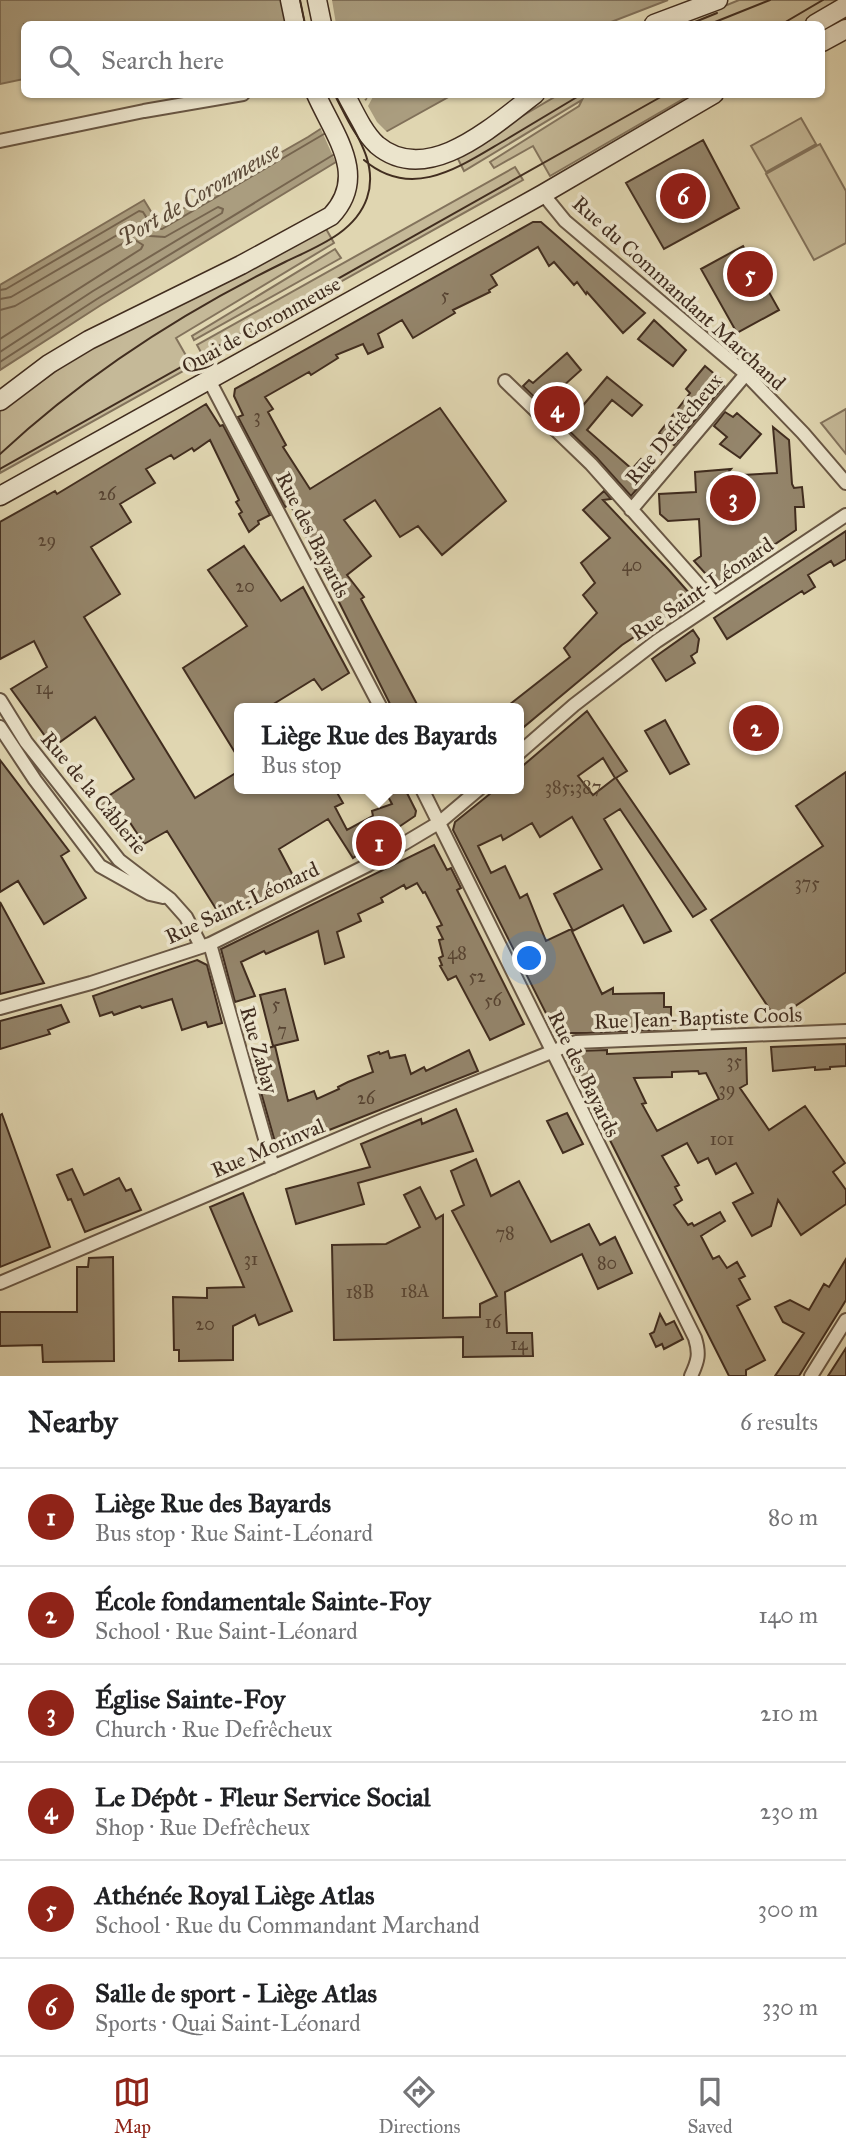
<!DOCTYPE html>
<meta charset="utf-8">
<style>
body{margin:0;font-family:"IM FELL Great Primer",serif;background:#f2f2f2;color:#202124}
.you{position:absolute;left:530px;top:959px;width:24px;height:24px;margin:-18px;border:5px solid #fff;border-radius:50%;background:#1a73e8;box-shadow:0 0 0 10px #1a73e833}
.badge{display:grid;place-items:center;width:46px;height:46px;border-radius:50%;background:#8f2418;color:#fff;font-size:23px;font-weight:700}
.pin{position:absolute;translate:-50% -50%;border:4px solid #fff;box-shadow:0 2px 7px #0006}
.popup{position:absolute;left:234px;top:703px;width:290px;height:91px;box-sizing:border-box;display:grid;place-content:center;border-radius:10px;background:#fff;filter:drop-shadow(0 2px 5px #0005);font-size:23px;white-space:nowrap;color:#757577}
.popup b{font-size:26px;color:#202124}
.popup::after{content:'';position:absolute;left:50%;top:100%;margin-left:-14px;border:14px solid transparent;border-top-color:#fff}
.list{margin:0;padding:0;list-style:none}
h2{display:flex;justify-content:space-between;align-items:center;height:91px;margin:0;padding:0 28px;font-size:30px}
h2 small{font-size:23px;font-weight:400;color:#757577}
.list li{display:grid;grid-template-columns:46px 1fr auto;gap:21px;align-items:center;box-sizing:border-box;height:98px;padding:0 28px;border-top:2px solid #e0e0e0}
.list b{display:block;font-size:26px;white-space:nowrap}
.list p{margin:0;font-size:23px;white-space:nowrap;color:#757577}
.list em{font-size:23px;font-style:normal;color:#757577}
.icon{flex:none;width:38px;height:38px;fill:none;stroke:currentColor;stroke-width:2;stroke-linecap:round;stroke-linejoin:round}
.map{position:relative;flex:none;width:846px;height:1376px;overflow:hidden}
.search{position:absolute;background:#fff;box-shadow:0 2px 5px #0004;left:21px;right:21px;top:21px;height:77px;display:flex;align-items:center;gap:18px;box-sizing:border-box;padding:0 24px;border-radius:10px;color:#757577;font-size:26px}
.sheet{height:679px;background:#fff}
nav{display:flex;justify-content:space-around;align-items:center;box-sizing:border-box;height:98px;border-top:2px solid #e0e0e0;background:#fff;font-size:19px;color:#757577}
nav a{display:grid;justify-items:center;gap:4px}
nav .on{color:#8f2418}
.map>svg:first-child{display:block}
</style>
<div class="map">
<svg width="846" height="1376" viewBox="0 0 846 1376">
<rect width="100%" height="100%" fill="#e0d6b1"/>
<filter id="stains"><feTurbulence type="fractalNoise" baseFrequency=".00286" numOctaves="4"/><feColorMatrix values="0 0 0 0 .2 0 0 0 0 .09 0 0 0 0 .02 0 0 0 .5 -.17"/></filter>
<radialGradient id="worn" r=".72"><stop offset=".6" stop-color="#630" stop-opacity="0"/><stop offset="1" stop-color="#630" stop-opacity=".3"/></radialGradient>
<path fill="#c5b998" stroke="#83735c" stroke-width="2" d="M739,0H846L806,24H681Z
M558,95H690L550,176L533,146L494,168L490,162L579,106L582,100L464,171L456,155Z
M801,118L816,144L766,172L751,146Z
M820,144L846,191V243L814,260L766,174Z
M515,167L523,180L204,358L197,345Z
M325,227L334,243L176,338L192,366L0,473V411L81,353Z
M335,249L341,258L194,340L192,336Z
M846,409V454L821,423Z"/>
<path fill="#aa9d7f" stroke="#807059" stroke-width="2" d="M0,0H668L606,24H351L343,22L325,24H24V79L0,84Z
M373,95H452L382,134L101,305L0,370V285L144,200L158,223L308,137Z"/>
<path fill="#e0d6b1" d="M282,0H332L336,24H286Z
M369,95H374L368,106L377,122L389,134L337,165L319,125L363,98L366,101Z"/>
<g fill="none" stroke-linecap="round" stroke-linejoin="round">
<path stroke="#76654f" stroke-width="2" d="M0,290L6,289L139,211L143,212L153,228L162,229L324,134
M0,299L11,297L136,224H140L150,236L165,237L218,207L223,209L222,213L93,291L0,352
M0,310L15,306L132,238L143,245L141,249L0,339
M0,362L97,299L333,155"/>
</g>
<path fill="#94856b" stroke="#412d1f" stroke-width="2" fill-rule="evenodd" d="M703,140L739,208L664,249L626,183Z
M533,222H541L645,313L623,333L587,292L586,294L577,282L574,285L554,262L549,266L538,247L491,275L497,285L489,290L490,292L453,310L455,313L413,338L402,320L378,334L383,347L368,354L363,344L336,355L338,358L311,375L309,372L265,397L273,409L268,412L286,445L283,447L310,489L440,408L506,501L442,555L418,526L400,537L375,500L344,520L371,556L347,575L364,597L361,599L419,708H392L290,504L285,507L238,417L243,415L234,396L235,389Z
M743,246L779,310L737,333L701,269Z
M654,320L686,350L673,366L638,339Z
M567,353L581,370L551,397L574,416L607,377L642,405L632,416L612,400L587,430L632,469L641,459L653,470L631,496L597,458L523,386L529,380L533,383Z
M705,366L724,382V386L674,445L659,433L690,393L686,389Z
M206,404L220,426L223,425L270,515L258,521L259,524L249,532L239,514L242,512L236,502L239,500L210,440L194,451L192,448L174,459L171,455L146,469L155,483L120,504L131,522L91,547L120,594L84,617L195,798L239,771V789H335L343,803L335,807L347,830L373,816L372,811L392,804L384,789H405L416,811L415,816L353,858L328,819L279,849L298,885L223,920L167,831L144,844L127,818L113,826L95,805L134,779L95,717L53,747L11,689L47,667L34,641L0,659V522L55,491L57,494Z
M725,412L733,417L737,413L761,434L740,458L720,444L727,437L714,426Z
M773,427L789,440L792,484L794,488L802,487L804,507H795L796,530L719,582H713L694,561L701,556L699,519L668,521L660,514L659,494L696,492L695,472L731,469L725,476L777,473Z
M604,491L611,499L603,500L668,569L690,594V600L622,645L519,731V708H505L570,657L564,648L597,613L583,595L595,583L581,563L610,538L583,510Z
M846,531V559L834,566L831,561L808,575L815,587L804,594L802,591L727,639L714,618Z
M244,546L281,601L303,587L349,673L322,690L314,679L267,708H239V759L183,668L247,626L208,570Z
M693,630L699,639L697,652L691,656L695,663L666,681L652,659Z
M587,711L627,771L616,778L706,909L693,917L620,809L604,819L671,931L644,943L623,905L573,931L554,894L602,869L572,817L540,837L532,823L503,840L501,835L478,846L491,873L505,866L520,898L527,894L546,941L571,929L602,994L613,988V994L664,993V1007H671V1029L587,1033H560L554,1029L453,830L455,822L496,789H519V769ZM603,758L615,778L593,795L578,776Z
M665,720L689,764L670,774L645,731Z
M0,760L69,851L61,856L86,898L44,924L18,881L0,892Z
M846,772V972L776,1019L711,920L823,846L796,806Z
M434,845L447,870L451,868L461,888L457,890L524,1024L490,1040L456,976L448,980L440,966L442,965L439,958L443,956L439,940L443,939L437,927L442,925L425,892L423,893L417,883L406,889L404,885L381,898L383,902L358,914L361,921L337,932L344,957L325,964L318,931L266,954L264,951L241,962L255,996L235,1002L221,949Z
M0,902L44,983L0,994Z
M197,960L207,965L222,1023L208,1027L206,1022L182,1030L172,999L142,1008L140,1006L114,1015L112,1012L100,1016L93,996Z
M285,989L298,1040L273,1046L260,995Z
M61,1005L69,1022L48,1030L50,1034L0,1049V1021Z
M846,1044V1066L830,1067V1069L815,1070V1067L773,1071L771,1047Z
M275,1046L288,1101L314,1091L317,1099L339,1089L338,1087L348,1082L373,1072L368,1056L379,1052L380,1054L388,1051L390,1058L405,1055L411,1074L424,1067L426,1071L469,1050L478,1071L304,1140V1142L282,1151L277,1149L250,1053Z
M746,1048L747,1084L740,1088L769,1130L805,1106L845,1163L833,1172L846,1190V1204L801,1235L778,1200L771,1226L752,1236L733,1203L753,1193L736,1163L716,1174L708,1158L698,1163L687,1143L662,1156L679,1185L675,1187L682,1200L674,1205L688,1225L692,1223L694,1226L720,1212L725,1221L701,1236L713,1259L719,1256L727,1268L737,1262L745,1276L739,1279L750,1299L737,1306L765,1360L746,1370V1376H729L570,1061L578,1051L607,1050V1054ZM698,1071L699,1074L706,1073L719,1099L657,1131L642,1104L646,1103L634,1078L672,1077V1072Z
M456,1109L473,1151L358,1183L364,1204L296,1224L286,1189L370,1167L361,1144L421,1119L422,1124Z
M567,1113L583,1144L563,1153L547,1121Z
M2,1114L50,1247L0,1267V1115Z
M476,1159L491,1196L519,1181L551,1242L589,1224L600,1245L615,1237L632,1273L598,1289L582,1254L505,1292L507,1333H532L533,1356L463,1357V1337L334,1340L332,1245L386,1244L420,1227L404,1195L420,1187L436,1219L443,1215V1318L480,1317V1304L497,1296L452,1211L464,1205L451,1171Z
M72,1169L84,1195L119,1178L126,1191L131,1189L141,1210L85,1232L71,1199L68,1200L57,1175Z
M243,1193L292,1311L259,1325L255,1315L233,1326V1360L179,1361V1350H174L173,1297L207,1298V1288L244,1287L210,1207Z
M113,1257L114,1361L43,1362L42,1345L0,1346V1312H77V1267H88L89,1258Z
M846,1259V1300L799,1376H775L804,1333L783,1322L775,1307L790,1300L809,1310L824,1284L829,1287Z
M660,1314L666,1325L674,1321L683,1339L664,1349L662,1344L656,1347L650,1334L654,1332Z
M846,1348V1376H828Z"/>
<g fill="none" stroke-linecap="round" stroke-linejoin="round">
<g stroke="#695744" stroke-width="16">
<path id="street" d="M0,141L144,111L243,94
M543,194L565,221L746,374L803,433L846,483
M209,380L381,708
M505,381L591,464L714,602
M631,510L746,374
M0,700L26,742L119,860L170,899L186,917L201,946
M0,727L35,780L100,866L150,894L163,897
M519,753L574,705L657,641L846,515
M422,789L695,1338C700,1354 698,1361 691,1376
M210,944L273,1167
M0,1008L91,983L210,944L368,865L440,822L479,789
M0,1283L385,1119L576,1042L846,1031
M811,1376L846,1320"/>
</g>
<g stroke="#412d1f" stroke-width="21">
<path id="secondary" d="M290,0L295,24
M317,0L322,24
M654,24L718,0
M815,24L846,6
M822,42L846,29
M345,94C354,111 363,132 377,145C428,188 495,124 535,94
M0,401L49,364L89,340L241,265L331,216C369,176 334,135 316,94
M0,496L543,194L714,94"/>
</g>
<use href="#street" stroke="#ebe4cc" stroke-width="12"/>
<use href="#secondary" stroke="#ebe4cc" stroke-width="18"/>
<path stroke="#412d1f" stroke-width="2" d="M300,0L305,24
M690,24L717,13
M710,24L770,0
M782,24L823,0
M364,160C413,202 462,165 507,139C532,124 557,109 582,94
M0,454C85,375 181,313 285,262C316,247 355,233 367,198C380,160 350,127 335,94
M0,469L666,94"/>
</g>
<g text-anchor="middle" stroke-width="7" stroke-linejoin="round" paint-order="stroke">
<g font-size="18" fill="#564332">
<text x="445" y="301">5</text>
<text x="257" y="422">3</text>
<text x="107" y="500">26</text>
<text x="47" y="546">29</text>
<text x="632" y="571">40</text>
<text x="245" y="592">20</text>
<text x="44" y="694">14</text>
<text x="573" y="793">385;387</text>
<text x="807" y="889">375</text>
<text x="457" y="959">48</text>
<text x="477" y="982">52</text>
<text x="493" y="1006">56</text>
<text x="276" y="1010">5</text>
<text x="282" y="1036">7</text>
<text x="734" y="1067">35</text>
<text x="727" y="1095">39</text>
<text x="366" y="1104">26</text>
<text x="722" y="1145">101</text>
<text x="505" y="1239">78</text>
<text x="251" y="1265">31</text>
<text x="607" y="1269">80</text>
<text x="415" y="1297">18A</text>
<text x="360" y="1298">18B</text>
<text x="493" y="1328">16</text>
<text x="205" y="1330">20</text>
<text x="519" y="1350">14</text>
</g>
<g font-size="21" fill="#412d1f" stroke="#ebe4cc">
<text transform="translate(679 293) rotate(42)" y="7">Rue du Commandant Marchand</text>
<text transform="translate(261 325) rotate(-29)" y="7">Quai de Coronmeuse</text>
<text transform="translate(674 429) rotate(-50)" y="7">Rue Defrêcheux</text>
<text transform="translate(313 535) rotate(63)" y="7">Rue des Bayards</text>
<text transform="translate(702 589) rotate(-34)" y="7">Rue Saint-Léonard</text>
<text transform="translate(94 793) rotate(50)" y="7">Rue de la Câblerie</text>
<text transform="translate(242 903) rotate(-25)" y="7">Rue Saint-Léonard</text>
<text transform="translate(698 1018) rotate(-2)" y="7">Rue Jean-Baptiste Cools</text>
<text transform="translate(259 1050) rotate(74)" y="7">Rue Zabay</text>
<text transform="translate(584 1074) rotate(64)" y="7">Rue des Bayards</text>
<text transform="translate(268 1148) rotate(-23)" y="7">Rue Morinval</text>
</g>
<g font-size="23" font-style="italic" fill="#5b4937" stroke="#ebe4cc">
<text transform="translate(199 194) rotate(-30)" y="8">Port de Coronmeuse</text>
</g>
</g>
<rect width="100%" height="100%" filter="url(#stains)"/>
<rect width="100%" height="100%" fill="url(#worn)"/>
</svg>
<div class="you"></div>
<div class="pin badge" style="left:379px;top:843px">1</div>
<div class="popup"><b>Liège Rue des Bayards</b>Bus stop</div>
<div class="pin badge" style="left:756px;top:728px">2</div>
<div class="pin badge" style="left:733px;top:498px">3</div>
<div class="pin badge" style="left:557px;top:409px">4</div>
<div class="pin badge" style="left:750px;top:274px">5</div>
<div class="pin badge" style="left:683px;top:196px">6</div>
<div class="search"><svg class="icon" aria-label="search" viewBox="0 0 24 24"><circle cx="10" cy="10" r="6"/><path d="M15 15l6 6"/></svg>Search here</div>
</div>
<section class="sheet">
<h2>Nearby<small>6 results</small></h2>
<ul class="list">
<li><span class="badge">1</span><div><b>Liège Rue des Bayards</b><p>Bus stop · Rue Saint-Léonard</p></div><em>80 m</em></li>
<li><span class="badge">2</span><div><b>École fondamentale Sainte-Foy</b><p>School · Rue Saint-Léonard</p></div><em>140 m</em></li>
<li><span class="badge">3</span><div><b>Église Sainte-Foy</b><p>Church · Rue Defrêcheux</p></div><em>210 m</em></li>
<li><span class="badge">4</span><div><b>Le Dépôt - Fleur Service Social</b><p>Shop · Rue Defrêcheux</p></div><em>230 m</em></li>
<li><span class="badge">5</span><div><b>Athénée Royal Liège Atlas</b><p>School · Rue du Commandant Marchand</p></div><em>300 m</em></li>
<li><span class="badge">6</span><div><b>Salle de sport - Liège Atlas</b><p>Sports · Quai Saint-Léonard</p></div><em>330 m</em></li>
</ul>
</section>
<nav>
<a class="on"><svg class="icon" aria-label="map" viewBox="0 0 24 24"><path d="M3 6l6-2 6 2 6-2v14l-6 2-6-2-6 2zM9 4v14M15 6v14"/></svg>Map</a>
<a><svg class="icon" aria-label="directions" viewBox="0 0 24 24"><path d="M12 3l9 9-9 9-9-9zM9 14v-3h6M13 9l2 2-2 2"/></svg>Directions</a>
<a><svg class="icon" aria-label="saved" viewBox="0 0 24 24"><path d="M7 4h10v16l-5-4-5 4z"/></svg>Saved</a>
</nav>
